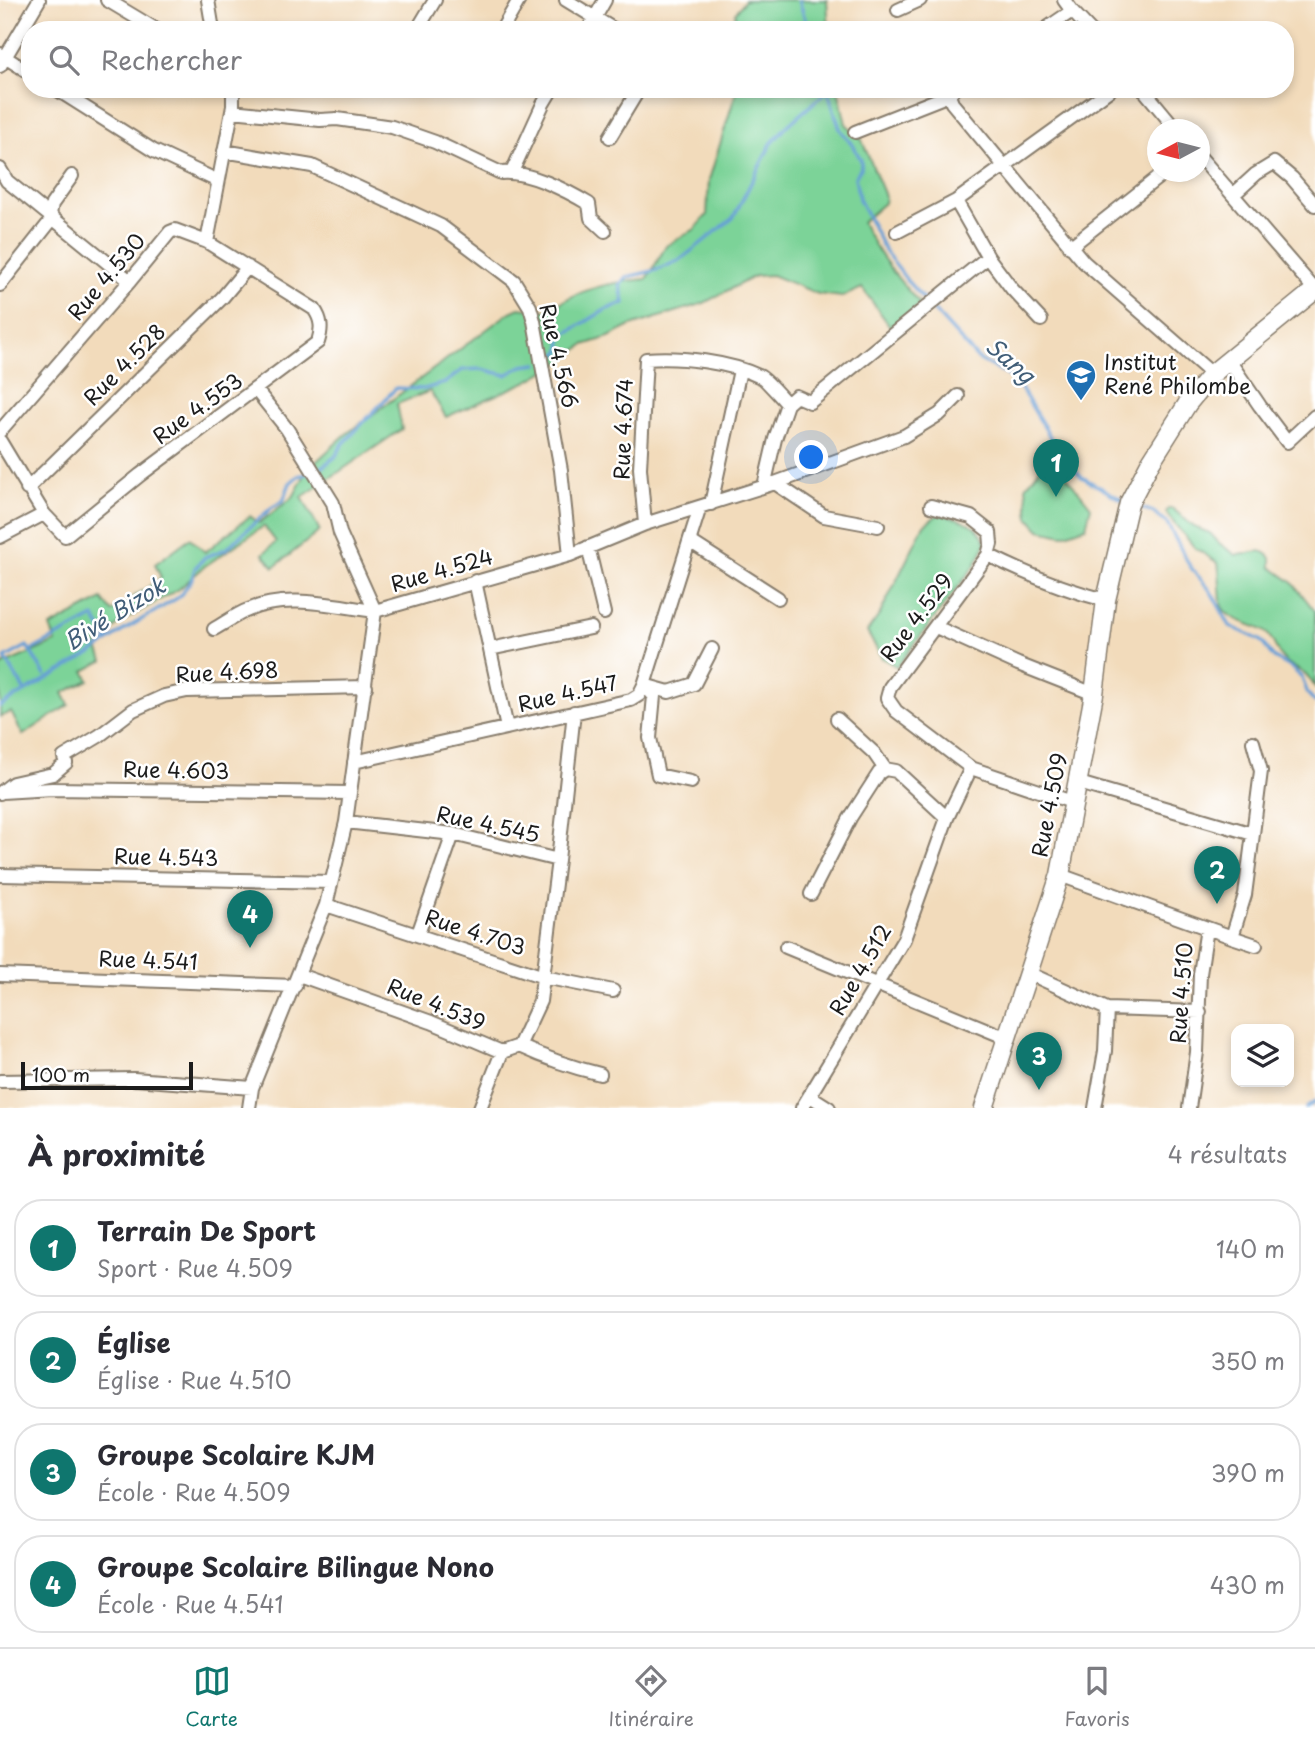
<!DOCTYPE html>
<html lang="fr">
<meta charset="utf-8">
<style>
body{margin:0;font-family:"Playpen Sans",sans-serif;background:#f7f7f7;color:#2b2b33}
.controls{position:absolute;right:21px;bottom:21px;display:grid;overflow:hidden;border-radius:14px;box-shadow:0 4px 10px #0003}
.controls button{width:63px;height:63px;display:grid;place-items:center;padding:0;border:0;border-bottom:2px solid #e1e1e2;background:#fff;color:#2b2b33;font:35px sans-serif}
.compass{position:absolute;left:1147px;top:119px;width:63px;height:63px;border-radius:50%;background:#fff;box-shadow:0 4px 10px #0003;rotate:263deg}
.scale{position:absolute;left:21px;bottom:18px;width:172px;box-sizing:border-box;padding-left:7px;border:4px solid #1c1c1c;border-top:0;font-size:19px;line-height:24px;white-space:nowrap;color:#1c1c1c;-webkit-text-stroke:5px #fff;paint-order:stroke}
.you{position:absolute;left:812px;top:458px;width:24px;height:24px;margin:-18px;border:5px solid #fff;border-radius:50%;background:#1a73e8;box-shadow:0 0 0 10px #1a73e833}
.badge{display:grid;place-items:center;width:46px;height:46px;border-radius:50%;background:#0f766e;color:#fff;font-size:23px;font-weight:700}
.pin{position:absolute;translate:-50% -58px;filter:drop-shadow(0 2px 4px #0008)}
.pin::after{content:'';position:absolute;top:37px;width:24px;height:21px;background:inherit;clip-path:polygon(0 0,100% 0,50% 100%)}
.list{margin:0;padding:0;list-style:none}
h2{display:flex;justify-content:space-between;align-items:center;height:91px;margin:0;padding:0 28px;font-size:30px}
h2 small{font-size:23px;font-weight:400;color:#7c7c81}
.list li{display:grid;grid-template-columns:46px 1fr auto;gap:21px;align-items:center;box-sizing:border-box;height:98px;margin:0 14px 14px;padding:0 14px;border:2px solid #e1e1e2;border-radius:28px}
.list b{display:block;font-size:26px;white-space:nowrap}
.list p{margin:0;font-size:23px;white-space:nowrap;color:#7c7c81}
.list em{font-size:23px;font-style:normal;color:#7c7c81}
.icon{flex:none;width:38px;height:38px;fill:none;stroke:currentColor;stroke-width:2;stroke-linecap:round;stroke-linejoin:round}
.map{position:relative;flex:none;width:1315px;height:1108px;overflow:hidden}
.search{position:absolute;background:#fff;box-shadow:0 4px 10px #0003;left:21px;right:21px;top:21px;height:77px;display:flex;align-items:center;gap:18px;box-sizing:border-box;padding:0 24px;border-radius:28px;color:#7c7c81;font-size:26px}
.sheet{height:539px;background:#fff}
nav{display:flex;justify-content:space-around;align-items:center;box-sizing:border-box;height:98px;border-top:2px solid #e1e1e2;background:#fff;font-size:19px;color:#7c7c81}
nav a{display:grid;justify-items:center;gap:4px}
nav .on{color:#0f766e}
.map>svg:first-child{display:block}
</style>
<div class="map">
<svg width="1315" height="1108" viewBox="0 0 1315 1108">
<rect width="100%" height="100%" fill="#fff"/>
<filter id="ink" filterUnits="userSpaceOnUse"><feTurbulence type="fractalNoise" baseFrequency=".0143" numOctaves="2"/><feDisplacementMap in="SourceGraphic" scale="14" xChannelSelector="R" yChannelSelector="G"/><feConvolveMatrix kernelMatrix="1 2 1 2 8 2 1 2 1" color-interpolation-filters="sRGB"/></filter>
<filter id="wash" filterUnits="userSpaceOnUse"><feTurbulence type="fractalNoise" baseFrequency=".00686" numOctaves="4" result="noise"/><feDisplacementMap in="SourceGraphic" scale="28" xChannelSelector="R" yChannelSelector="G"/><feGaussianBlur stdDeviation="1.57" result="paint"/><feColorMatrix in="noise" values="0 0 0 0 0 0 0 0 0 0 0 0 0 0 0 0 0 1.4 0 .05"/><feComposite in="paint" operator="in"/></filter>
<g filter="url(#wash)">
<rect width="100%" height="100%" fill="#f2dbbb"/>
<path fill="#7bd398" stroke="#4c785a" stroke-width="2" d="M745,0H827L829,30H733L736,12Z
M737,89H838L846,124L861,138L885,196L884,203L862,222C877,253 896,278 920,304L892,329L862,288L842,297L818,294L772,275L755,276L704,303L631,326L609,337L584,345L561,362L528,381L446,417L430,391L397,404L402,429L302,497L320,531L274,567L263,554L276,542L264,526L205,566L179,589L128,618L96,642L103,661L84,671L89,680L63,693L69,705L23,735L11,712L0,717V666L56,642L50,627L102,599L112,612L161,578L155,564L190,538L205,552L250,516L259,523L293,497L308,469L345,435L510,312L519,308L547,311C578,289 610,282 647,279L666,246L695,229L707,215L709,180Z
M1043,464L1064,473L1091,507L1086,527L1063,535L1040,530L1029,518L1026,487Z
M1168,509H1173L1194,527L1210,533L1219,543L1236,555C1249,556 1260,544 1271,558V567L1292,582L1315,611V687C1304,668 1296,672 1283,659C1275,651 1274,637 1264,631C1250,622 1232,623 1222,607C1220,603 1220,572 1218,563L1195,548L1168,516L1166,511Z
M939,514C960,519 978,522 986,543L975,565L897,667L882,658L867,632L880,614L924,525Z"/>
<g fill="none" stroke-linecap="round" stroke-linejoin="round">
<path stroke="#669fd5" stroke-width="3.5" d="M799,0L805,19V30
M828,92L840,129L854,147L861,160V168L855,177L859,199L885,251L909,283L978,359L1011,377L1020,387L1060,453L1082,477L1124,501
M545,363L561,351L562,336L607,309L624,303L620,285L627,277L657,270L680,260L733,218L771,144L787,126L827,91
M317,471L335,457L343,444L396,388L424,389L445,383L462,370L481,369L506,375L522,366L537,364
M1135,506L1153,512L1167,523L1191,568L1210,590L1230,626L1260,640L1274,658L1292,668L1302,678L1308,694L1315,702
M30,651L94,617L108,640
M25,691L5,658L27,646L45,675
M0,706L92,653L124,630L179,597L191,581L195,568L205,557L226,549L271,508L283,501L290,483L298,476L309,473
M1306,1108L1315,1102"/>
</g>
</g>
<g filter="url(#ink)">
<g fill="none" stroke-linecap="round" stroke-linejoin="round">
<g stroke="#877c6c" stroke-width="16">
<path id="street" d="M107,0L157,30
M208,0L213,30
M566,0L615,30
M1064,0L1072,11L1090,30
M898,10L920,0
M504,26L519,0
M417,30L435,0
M588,30L605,0
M1044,30L1072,11
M0,54L30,73
M0,66L39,0
M56,89L154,151L218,181
M716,89L718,90
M1143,89L1177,130
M949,95L952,103L1084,262L1212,374
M232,111L320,120L337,119L392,127L435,142L501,173C528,171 566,190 589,204L591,218L605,231
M855,132L949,95L954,89
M610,137L639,89
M224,151L312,166L441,226L514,281L530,307L534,321L561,470L570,555
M1200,157L1315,290
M0,169L7,181L130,281
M512,172L543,104L552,89
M1233,195L1256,174L1274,163L1292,178L1315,205
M956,201L988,257L1012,289L1041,320
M897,232L956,201L1111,89
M1070,247L1165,172
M0,285L53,218L50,214L52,204L72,176
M1228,359L1260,406L1287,442L1315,416
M787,404L796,396L810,402L988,257
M0,431L130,281L170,232L175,230L207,242L233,106V89
M0,441L44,514L65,536L140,475L318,342C322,329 322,320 314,309L207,242
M27,489L222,298L248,267
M711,504L740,370
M931,506L971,517L990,532L991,544L988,555C1026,574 1064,590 1106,600
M645,524L640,468L646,359C680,356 730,362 761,377C764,378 784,400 787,404L775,439L765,482L775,483L824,516L878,526
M0,537L44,514
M691,542L778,598
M588,547L604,613
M988,555L890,687L887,698L896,711L971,768L1075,803
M475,581L507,728
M936,627L1018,664L1094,694
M214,629C225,623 237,614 248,610C287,593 334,606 375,611L340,533L333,503L287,429L256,390
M490,649L591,628
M837,719L874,753L885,769L896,771L947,818
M354,762L631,700L639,695L644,685L700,507
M691,782L658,775L650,738L654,696L644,685L669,692L694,684L712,649
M1079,783L1253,834L1261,771L1253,742
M2,792L52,789L349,793
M0,793L13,783L53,774L66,763L64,757L99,736L133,710L164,696L187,691L366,687
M346,822L453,834L558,860L574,712
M0,875L331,882
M1060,875L1207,928
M811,894L850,818L879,773L885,769
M326,905L544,977L613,991
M418,934L453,834
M1232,937L1256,945
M786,947L1007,1038
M1028,973L1107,1009L1200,1012
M0,975L295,986
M299,975L431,1022L502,1052L480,1108
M519,1046C545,1058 571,1067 600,1074
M502,1052L519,1046L540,1001L558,860
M0,1081L134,1079L252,1088
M810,1096L829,1108
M249,1108L252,1088L326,905L346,822L375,611L570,555L645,524L775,483L904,436L940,414L958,396
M802,1108L904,939L947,818L971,768
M1095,1108L1105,1051L1107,1009
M1189,1108L1197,1052L1200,974L1207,928L1232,937L1245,895L1253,834"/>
</g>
<g stroke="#877c6c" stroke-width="21">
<path id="secondary" d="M984,1108L1060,875L1094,694L1106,600L1129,503L1150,463L1188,403L1212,374L1315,290"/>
</g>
<use href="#street" stroke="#fff" stroke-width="12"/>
<use href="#secondary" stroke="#fff" stroke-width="18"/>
</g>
</g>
<defs>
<g id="university-pin" transform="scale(1.575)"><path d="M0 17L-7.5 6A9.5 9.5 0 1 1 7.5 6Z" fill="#1f6fb2" stroke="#fff"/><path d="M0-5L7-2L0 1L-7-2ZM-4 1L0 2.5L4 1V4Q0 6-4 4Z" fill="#fff"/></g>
</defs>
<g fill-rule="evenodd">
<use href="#university-pin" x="1081" y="375"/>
</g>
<g text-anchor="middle" stroke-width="5" stroke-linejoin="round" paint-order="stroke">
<g font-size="21" fill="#1c1c1c" stroke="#fff">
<text transform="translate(107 277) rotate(-50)" y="7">Rue 4.530</text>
<text transform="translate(558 356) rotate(77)" y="7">Rue 4.566</text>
<text transform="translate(125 365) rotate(-45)" y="7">Rue 4.528</text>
<text transform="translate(198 409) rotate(-36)" y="7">Rue 4.553</text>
<text transform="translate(624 429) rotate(-88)" y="7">Rue 4.674</text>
<text transform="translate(442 571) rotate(-16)" y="7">Rue 4.524</text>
<text transform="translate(917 618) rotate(-53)" y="7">Rue 4.529</text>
<text transform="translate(227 673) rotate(-3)" y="7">Rue 4.698</text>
<text transform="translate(568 694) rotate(-13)" y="7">Rue 4.547</text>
<text transform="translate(176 771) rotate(1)" y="7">Rue 4.603</text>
<text transform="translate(1050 805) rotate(-79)" y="7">Rue 4.509</text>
<text transform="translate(488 825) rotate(12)" y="7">Rue 4.545</text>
<text transform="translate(166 858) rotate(1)" y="7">Rue 4.543</text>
<text transform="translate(475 933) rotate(18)" y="7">Rue 4.703</text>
<text transform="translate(148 961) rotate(2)" y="7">Rue 4.541</text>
<text transform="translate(861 970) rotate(-60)" y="7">Rue 4.512</text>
<text transform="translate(1182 993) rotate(-86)" y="7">Rue 4.510</text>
<text transform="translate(436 1005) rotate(22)" y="7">Rue 4.539</text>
</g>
<g font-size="21" fill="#1c1c1c" stroke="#fff" text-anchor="start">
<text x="1104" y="370">Institut<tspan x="1104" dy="24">René Philombe</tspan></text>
</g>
<g font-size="23" font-style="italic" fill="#415e78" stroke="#fff">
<text transform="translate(1010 361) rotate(41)" y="8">Sang</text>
<text transform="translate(115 614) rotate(-32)" y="8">Bivé Bizok</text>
</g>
</g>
</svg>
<div class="controls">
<button><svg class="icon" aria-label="layers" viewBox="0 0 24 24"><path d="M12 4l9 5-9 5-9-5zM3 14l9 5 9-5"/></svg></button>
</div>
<svg class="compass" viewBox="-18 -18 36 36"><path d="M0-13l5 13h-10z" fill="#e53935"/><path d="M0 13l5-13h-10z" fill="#7c7c81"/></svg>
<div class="scale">100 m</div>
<div class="you"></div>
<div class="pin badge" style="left:1056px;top:497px">1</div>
<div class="pin badge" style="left:1217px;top:904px">2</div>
<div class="pin badge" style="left:1039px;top:1090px">3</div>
<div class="pin badge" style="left:250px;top:948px">4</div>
<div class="search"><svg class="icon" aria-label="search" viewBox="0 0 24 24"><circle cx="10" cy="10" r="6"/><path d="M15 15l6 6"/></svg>Rechercher</div>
</div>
<section class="sheet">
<h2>À proximité<small>4 résultats</small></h2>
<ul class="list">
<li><span class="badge">1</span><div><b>Terrain De Sport</b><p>Sport · Rue 4.509</p></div><em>140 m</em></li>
<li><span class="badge">2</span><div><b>Église</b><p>Église · Rue 4.510</p></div><em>350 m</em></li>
<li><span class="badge">3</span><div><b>Groupe Scolaire KJM</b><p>École · Rue 4.509</p></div><em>390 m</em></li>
<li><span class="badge">4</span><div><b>Groupe Scolaire Bilingue Nono</b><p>École · Rue 4.541</p></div><em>430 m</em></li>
</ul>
</section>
<nav>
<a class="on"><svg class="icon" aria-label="map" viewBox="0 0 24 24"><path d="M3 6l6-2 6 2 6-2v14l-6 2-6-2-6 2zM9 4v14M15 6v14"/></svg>Carte</a>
<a><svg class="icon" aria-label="directions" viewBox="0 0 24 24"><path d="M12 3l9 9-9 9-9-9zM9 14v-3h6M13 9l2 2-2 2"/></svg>Itinéraire</a>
<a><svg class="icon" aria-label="saved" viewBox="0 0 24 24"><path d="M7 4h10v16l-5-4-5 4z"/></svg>Favoris</a>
</nav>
